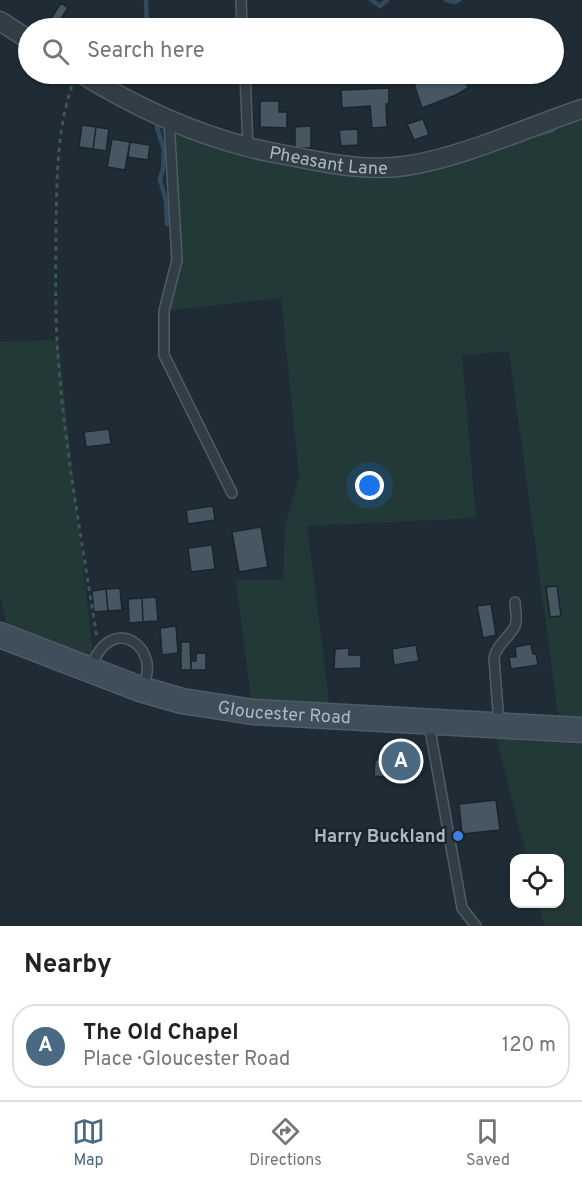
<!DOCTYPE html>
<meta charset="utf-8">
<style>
body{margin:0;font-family:Overpass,sans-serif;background:#f6f6f6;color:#222}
.controls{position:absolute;right:18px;bottom:18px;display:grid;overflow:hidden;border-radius:12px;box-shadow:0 2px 4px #0004}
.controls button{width:54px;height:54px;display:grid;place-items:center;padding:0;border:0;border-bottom:2px solid #e0e0e0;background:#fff;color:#222;font:30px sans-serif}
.you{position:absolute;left:370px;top:486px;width:21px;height:21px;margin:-15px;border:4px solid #fff;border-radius:50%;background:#1a73e8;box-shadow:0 0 0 9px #1a73e833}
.badge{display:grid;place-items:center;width:39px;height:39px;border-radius:50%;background:#4a6983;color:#fff;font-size:20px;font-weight:700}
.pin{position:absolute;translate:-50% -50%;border:3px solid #fff;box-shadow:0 2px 6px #0006}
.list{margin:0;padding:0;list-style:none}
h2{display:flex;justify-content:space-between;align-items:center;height:78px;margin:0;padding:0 24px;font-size:26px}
h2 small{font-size:20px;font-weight:400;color:#767676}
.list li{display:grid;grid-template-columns:39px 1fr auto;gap:18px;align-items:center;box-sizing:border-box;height:84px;margin:0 12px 12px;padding:0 12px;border:2px solid #e0e0e0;border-radius:24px}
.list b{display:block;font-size:22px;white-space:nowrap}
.list p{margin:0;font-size:20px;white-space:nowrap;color:#767676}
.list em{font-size:20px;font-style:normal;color:#767676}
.icon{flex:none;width:33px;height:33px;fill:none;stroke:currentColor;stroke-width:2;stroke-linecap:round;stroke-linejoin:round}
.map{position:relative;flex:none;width:582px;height:926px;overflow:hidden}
.search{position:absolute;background:#fff;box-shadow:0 2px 4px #0004;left:18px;right:18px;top:18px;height:66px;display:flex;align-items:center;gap:15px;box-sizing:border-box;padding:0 21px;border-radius:33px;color:#767676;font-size:22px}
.sheet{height:174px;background:#fff}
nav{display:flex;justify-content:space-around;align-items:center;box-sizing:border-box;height:84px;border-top:2px solid #e0e0e0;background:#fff;font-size:16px;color:#767676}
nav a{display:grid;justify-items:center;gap:3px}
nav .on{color:#4a6983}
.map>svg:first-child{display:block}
</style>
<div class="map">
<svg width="582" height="926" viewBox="0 0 582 926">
<rect width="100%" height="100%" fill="#1f2c36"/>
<path fill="#223937" d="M582,109V730L560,729L509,351L462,355L476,518L307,526L331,718L253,712L236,580H283L285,527L299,476L281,298L164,311L177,259L169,120L195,131L380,168Z
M58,340L95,673L10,639L0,595V342Z
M496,737L523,741L582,744V926H544L539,904H560V858H527Z"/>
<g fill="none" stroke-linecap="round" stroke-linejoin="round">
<path stroke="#314b5e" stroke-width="4.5" d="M146,0L147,28
M371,0L380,6L387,0
M446,0L455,2L459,0
M157,127L164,150L163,169L160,179L166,201L167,224
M535,135L553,130"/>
</g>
<path fill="#465762" stroke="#1a242d" stroke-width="1.5" d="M61,3L68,8L55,28H45Z
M77,22L88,28H73Z
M458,74H463L468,88L456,95L422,108L414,84Z
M389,88V104H386L387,127L372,128L370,106L342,108L341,90Z
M260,101H279V112H287V128L260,127Z
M423,119L429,135L414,140L407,124Z
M82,125L96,127L93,149L79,147Z
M311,126V148H295V127Z
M96,127L109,129L106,151L93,149Z
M358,129V145L341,146L339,130Z
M112,139L130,142L125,170L107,167Z
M130,142L150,145L148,160L128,157Z
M109,429L111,444L86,447L84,432Z
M213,506L215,520L188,524L186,510Z
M261,527L268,567L239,572L232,532Z
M212,545L215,569L191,572L188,548Z
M557,586L561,616L550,617L546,587Z
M120,588L122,610L108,611L106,589Z
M106,589L108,611L94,612L92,591Z
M156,597L158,621L143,622L142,598Z
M142,598L143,622L129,623L128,599Z
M491,604L496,635L483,638L477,606Z
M176,626L178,653L162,655L160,628Z
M181,642H190L191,670H181Z
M531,644L533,654H536L538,665L511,669L509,657H516L515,647Z
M416,645L419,661L394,665L392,649Z
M349,648V655H361V668L334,669L335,649Z
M196,653H206V670H191V661H196Z
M392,740H410V781H392Z
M375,760H386L385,777L374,776Z
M496,800L500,830L462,834L459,804Z"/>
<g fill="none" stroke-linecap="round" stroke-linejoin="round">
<g stroke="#505c65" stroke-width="12">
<path id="service" d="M241,0L242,28
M245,74L248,147
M169,120L177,260L164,311V355L232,493
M91,669C110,608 166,650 141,688
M429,724L462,908L476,926
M499,724L494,658C497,644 509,638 515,626C518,619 515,609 515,602"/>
</g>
<g stroke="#505c65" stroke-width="21">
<g id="minor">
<path d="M0,21L28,39"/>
<path id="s1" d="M82,74C134,106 189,132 248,147C265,152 283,154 301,158C336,165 370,171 405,166C464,157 525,128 582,109"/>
</g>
</g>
<g stroke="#505c65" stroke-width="27">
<g id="secondary">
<path id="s2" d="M0,635L140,689L182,701L253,712L582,730"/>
</g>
</g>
<path stroke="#405555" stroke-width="3" stroke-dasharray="4.5 4.5" stroke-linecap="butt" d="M72,86C57,129 57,177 56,222C56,262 55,301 57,341C63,441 82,540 97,639"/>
<use href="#service" stroke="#323e46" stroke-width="9"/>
<use href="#minor" stroke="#323e46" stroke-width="18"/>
<use href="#secondary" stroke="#404d5a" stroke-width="24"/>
</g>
<circle fill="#3f7fe0" stroke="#18222b" stroke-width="2" cx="458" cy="836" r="6"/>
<g text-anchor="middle" stroke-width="4.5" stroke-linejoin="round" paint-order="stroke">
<g font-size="18" fill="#acb9c4" stroke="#18222b">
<text dy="6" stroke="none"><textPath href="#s1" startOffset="264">Pheasant Lane</textPath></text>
<text dy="6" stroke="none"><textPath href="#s2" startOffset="297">Gloucester Road</textPath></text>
</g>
<g font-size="18" font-weight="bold" fill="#acb9c4" stroke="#18222b" text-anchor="end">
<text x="446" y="842">Harry Buckland</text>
</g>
</g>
</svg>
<div class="controls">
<button><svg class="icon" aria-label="locate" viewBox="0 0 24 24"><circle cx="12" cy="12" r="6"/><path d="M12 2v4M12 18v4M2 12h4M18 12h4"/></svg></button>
</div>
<div class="you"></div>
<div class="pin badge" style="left:401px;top:761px">A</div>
<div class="search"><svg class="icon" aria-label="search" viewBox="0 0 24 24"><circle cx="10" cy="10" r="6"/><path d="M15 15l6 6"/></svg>Search here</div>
</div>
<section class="sheet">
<h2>Nearby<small></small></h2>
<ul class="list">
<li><span class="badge">A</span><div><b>The Old Chapel</b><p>Place · Gloucester Road</p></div><em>120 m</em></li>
</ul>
</section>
<nav>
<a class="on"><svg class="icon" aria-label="map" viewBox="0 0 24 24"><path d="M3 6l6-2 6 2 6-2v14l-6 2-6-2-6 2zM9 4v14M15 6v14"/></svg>Map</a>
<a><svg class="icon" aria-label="directions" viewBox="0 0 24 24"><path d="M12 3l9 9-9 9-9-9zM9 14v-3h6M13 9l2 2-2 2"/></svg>Directions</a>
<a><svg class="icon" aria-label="saved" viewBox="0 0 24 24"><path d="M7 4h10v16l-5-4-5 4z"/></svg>Saved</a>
</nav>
